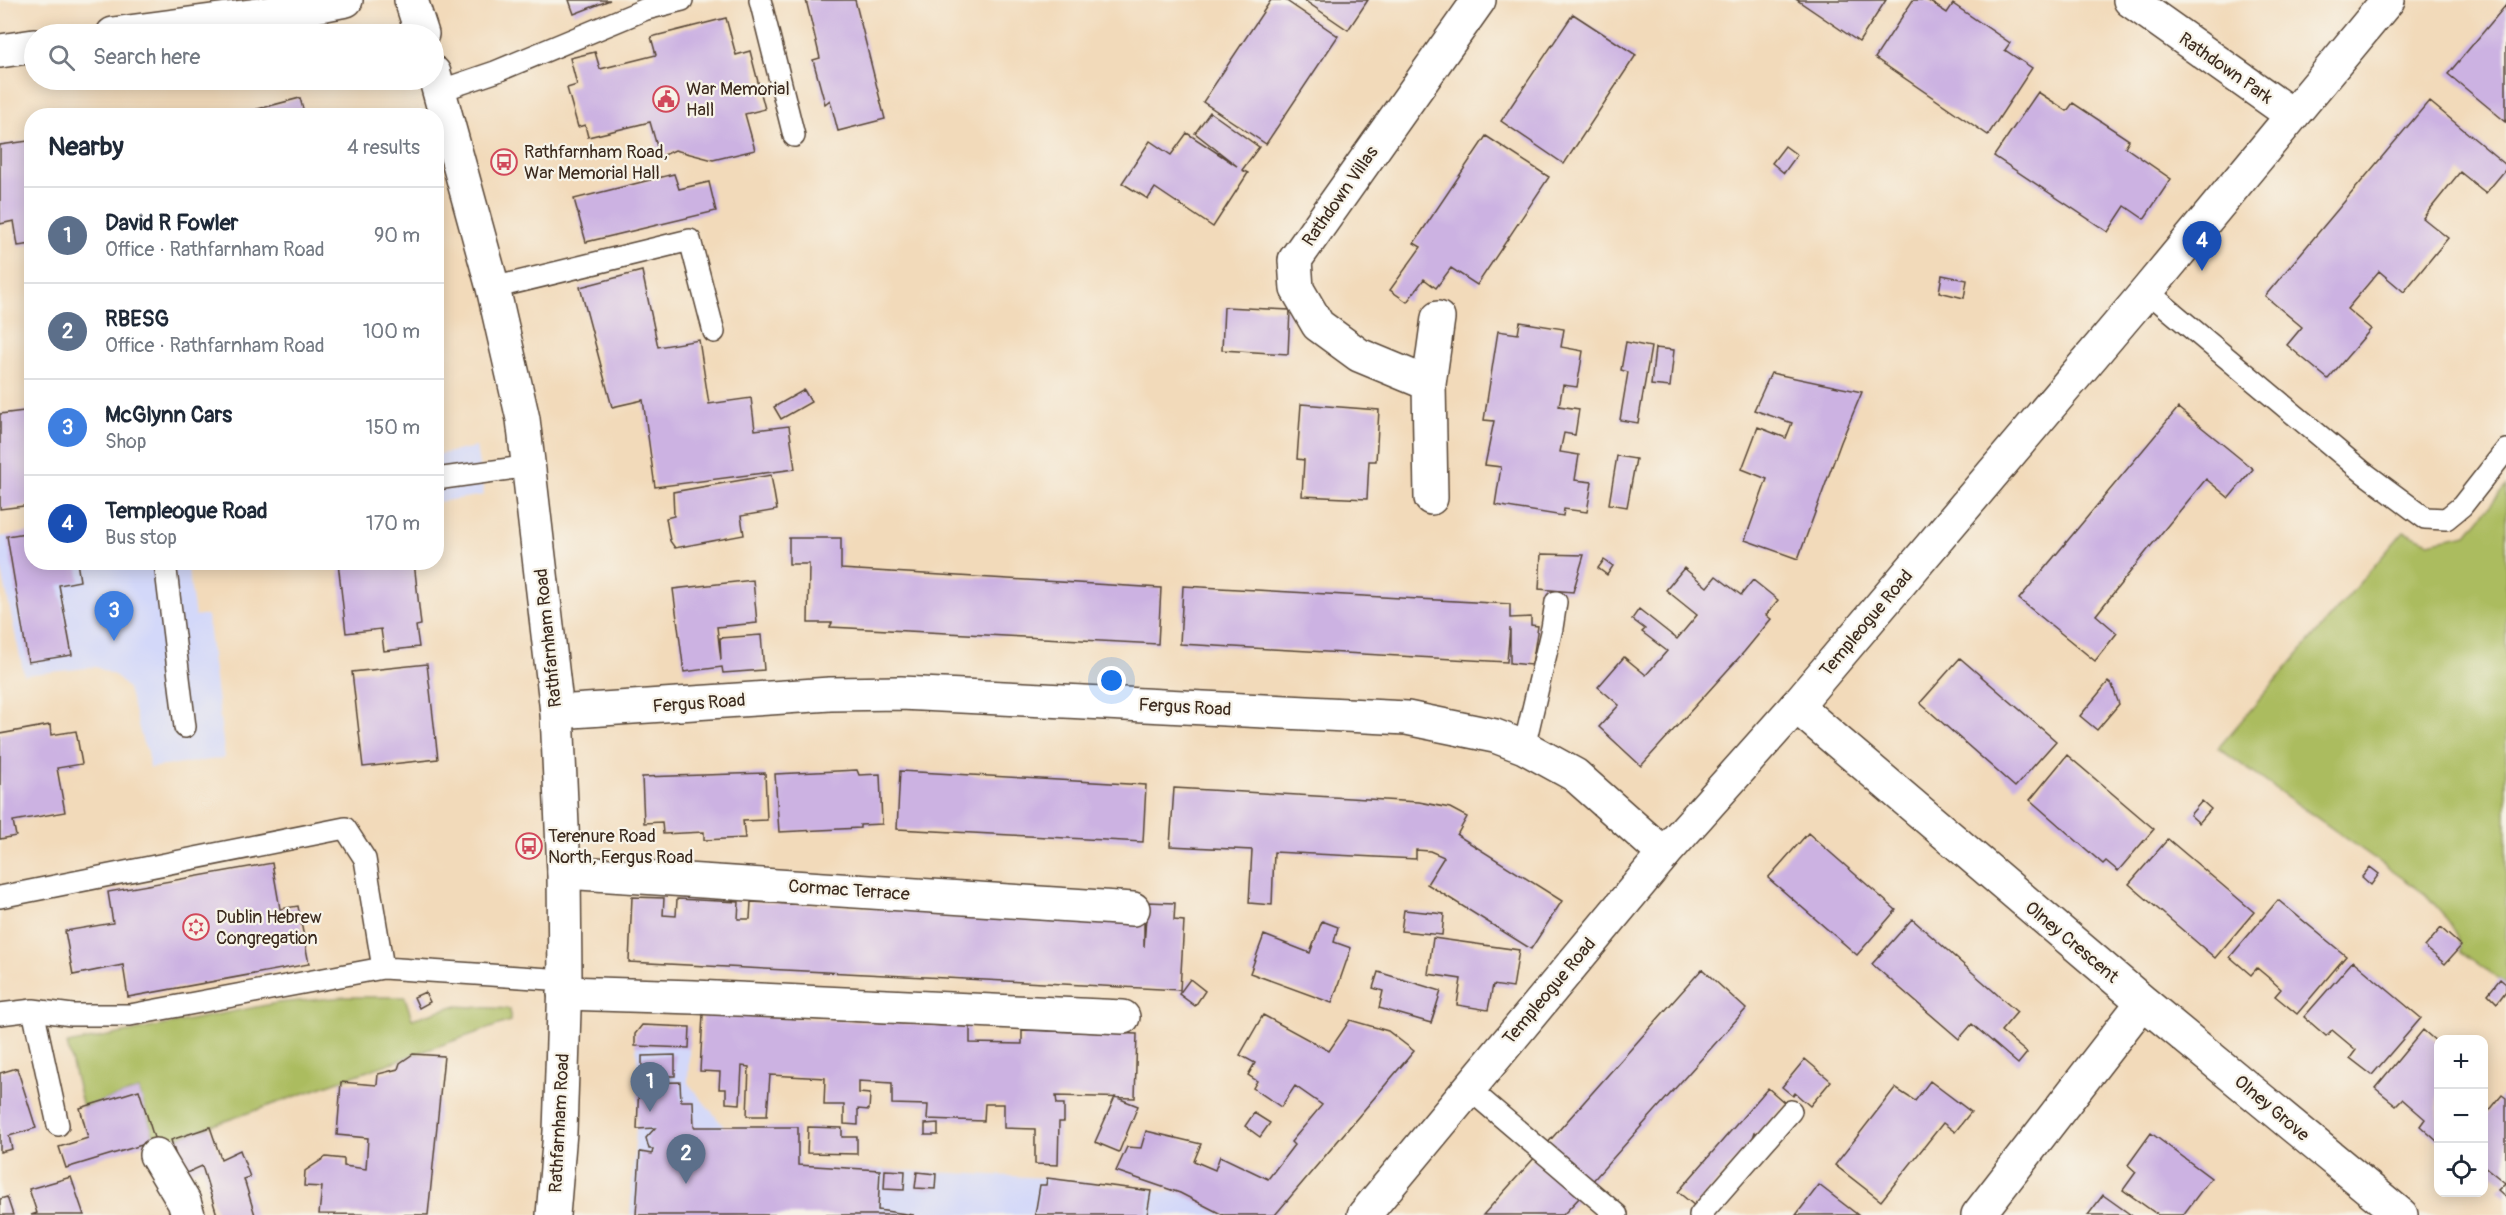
<!DOCTYPE html>
<meta charset="utf-8">
<style>
body{margin:0;font-family:Pangolin,sans-serif;background:#f6f6f7;color:#1f2937}
.controls{position:absolute;right:18px;bottom:18px;display:grid;overflow:hidden;border-radius:12px;box-shadow:0 3px 15px #0003}
.controls button{width:54px;height:54px;display:grid;place-items:center;padding:0;border:0;border-bottom:2px solid #e0e1e3;background:#fff;color:#1f2937;font:30px sans-serif}
.you{position:absolute;left:1112px;top:681px;width:21px;height:21px;margin:-15px;border:4px solid #fff;border-radius:50%;background:#1a73e8;box-shadow:0 0 0 9px #1a73e833}
.badge{display:grid;place-items:center;width:39px;height:39px;border-radius:50%;background:#1a73e8;color:#fff;font-size:20px;font-weight:700}
.pin{position:absolute;translate:-50% -50px;filter:drop-shadow(0 2px 3px #0008)}
.pin::after{content:'';position:absolute;top:32px;width:21px;height:18px;background:inherit;clip-path:polygon(0 0,100% 0,50% 100%)}
.list{margin:0;padding:0;list-style:none}
h2{display:flex;justify-content:space-between;align-items:center;height:78px;margin:0;padding:0 24px;font-size:26px}
h2 small{font-size:20px;font-weight:400;color:#747a83}
.list li{display:grid;grid-template-columns:39px 1fr auto;gap:18px;align-items:center;box-sizing:border-box;height:96px;padding:0 24px;border-top:2px solid #e0e1e3}
.list b{display:block;font-size:22px;white-space:nowrap}
.list p{margin:0;font-size:20px;white-space:nowrap;color:#747a83}
.list em{font-size:20px;font-style:normal;color:#747a83}
.icon{flex:none;width:33px;height:33px;fill:none;stroke:currentColor;stroke-width:2;stroke-linecap:round;stroke-linejoin:round}
.map{position:relative;flex:none;width:2506px;height:1215px;overflow:hidden}
.search{position:absolute;background:#fff;box-shadow:0 3px 15px #0003;left:24px;top:24px;width:420px;height:66px;display:flex;align-items:center;gap:15px;box-sizing:border-box;padding:0 21px;border-radius:33px;color:#747a83;font-size:22px}
.panel{position:absolute;background:#fff;box-shadow:0 3px 15px #0003;left:24px;top:108px;width:420px;height:462px;border-radius:24px}
.map>svg:first-child{display:block}
</style>
<div class="map">
<svg width="2506" height="1215" viewBox="0 0 2506 1215">
<rect width="100%" height="100%" fill="#f7f3e8"/>
<filter id="ink" filterUnits="userSpaceOnUse"><feTurbulence type="fractalNoise" baseFrequency=".0167" numOctaves="2"/><feDisplacementMap in="SourceGraphic" scale="12" xChannelSelector="R" yChannelSelector="G"/><feConvolveMatrix kernelMatrix="1 2 1 2 8 2 1 2 1" color-interpolation-filters="sRGB"/></filter>
<filter id="wash" filterUnits="userSpaceOnUse"><feTurbulence type="fractalNoise" baseFrequency=".008" numOctaves="4" result="noise"/><feDisplacementMap in="SourceGraphic" scale="24" xChannelSelector="R" yChannelSelector="G"/><feGaussianBlur stdDeviation="1.35" result="paint"/><feColorMatrix in="noise" values="0 0 0 0 0 0 0 0 0 0 0 0 0 0 0 0 0 1.4 0 .05"/><feComposite in="paint" operator="in"/></filter>
<g filter="url(#wash)">
<rect width="100%" height="100%" fill="#f2daba"/>
<path fill="#d3d8f9" d="M476,447L484,495L437,502L436,455Z
M31,532L32,562L187,563L195,616H207L225,758L149,768L148,751L143,743L128,689L116,676L96,667L24,675L0,563V537Z
M643,1025L690,1027L688,1083L726,1129L798,1127L799,1165L1047,1178L1109,1185L1180,1193L1223,1215H630L639,1083L635,1034Z"/>
<path fill="#abbc5f" stroke="#73733e" stroke-width="1.5" d="M2506,486V984L2460,951C2462,932 2437,907 2425,894L2218,748L2404,531L2428,542L2467,534Z
M345,997H405L412,1019L454,1006L510,1009V1021L171,1140L155,1141L139,1090L83,1107L67,1044L277,1003Z"/>
<g id="blocks">
<path fill="#ccb2e2" d="M569,0H610L574,14Z
M806,0H855L885,119L838,131L830,100L825,104L813,60L820,58Z
M1271,0H1285L1338,36L1266,144L1203,102Z
M1304,0H1368L1348,30Z
M1797,0H1886L1859,42Z
M1913,0H1927L1947,13L1953,4L2010,43L2005,50L2032,68L1988,135L1875,58Z
M2506,5V122L2448,74Z
M1573,14L1636,55L1564,164L1501,121Z
M726,18L736,55L750,51L765,109L745,114L755,150L713,160L675,150L660,157L650,122L588,137L585,125L578,127L567,88L577,85L570,58L595,52L600,69L656,55L651,37Z
M2038,92L2067,111L2073,103L2129,140L2125,147L2171,179L2144,219L2125,206L2108,232L1994,156Z
M300,98L305,116H235V115Z
M2429,101L2506,165V169L2486,193L2460,172L2423,218L2448,238L2404,292L2379,271L2347,309L2371,329L2328,379L2287,345L2302,327L2265,296Z
M1210,112L1259,147L1242,170L1248,173L1213,227L1155,188L1148,199L1122,183L1150,141L1171,155L1187,133L1237,166L1195,133Z
M1486,136L1549,177L1477,285L1451,268L1436,288L1424,279L1407,302L1390,290L1421,247L1414,243Z
M28,141L32,165V244L18,246L14,221L0,224V145Z
M1785,146L1797,155L1784,173L1772,163Z
M674,174L679,189L709,182L716,211L586,242L574,199Z
M642,271L658,347L699,340L709,404L751,398L755,430L789,426L795,469L655,487L643,400L612,407L580,287Z
M1942,275L1967,280L1964,298L1939,292Z
M1224,307L1290,310L1288,354L1222,350Z
M1520,322L1564,329L1561,347L1583,351L1577,387L1563,385L1559,406L1579,409L1575,435L1564,433L1560,452L1579,455L1575,480L1592,482L1587,512L1564,509L1563,516L1495,505L1501,467L1485,465L1494,421L1484,420L1498,331L1518,334Z
M1626,342L1651,347L1638,423L1620,420L1628,372L1621,370Z
M1655,348L1674,350L1670,387L1651,385Z
M1771,373L1862,392L1841,442L1798,559L1745,540L1767,479L1742,469L1758,427L1786,438L1792,423L1754,410Z
M804,390L811,402L781,419L774,407Z
M1301,404L1379,410L1376,461H1369L1367,499L1302,496L1304,460L1297,459Z
M2178,408L2253,469L2229,498L2206,479L2150,547L2096,615L2117,633L2095,661L2019,599Z
M32,410V505L0,509V414Z
M1617,456L1636,459L1627,507L1609,504Z
M771,475L777,510L741,516L744,535L675,548L670,541L666,518L674,516L673,492Z
M32,532V562H77L80,581L59,585L72,655L28,662L7,536Z
M789,538H841V569L1161,588L1158,644L830,627L832,623H808L809,564H789Z
M1541,554L1584,555L1573,592L1539,589Z
M1604,560L1613,566L1607,575L1598,568Z
M338,562H414L421,625L416,626L419,647L384,651L381,629L346,633Z
M1684,568L1707,587L1716,576L1741,595L1753,580L1778,600L1766,615L1771,619L1744,652L1641,766L1599,727L1619,705L1598,687L1624,657L1646,675L1667,651L1642,632L1645,629L1632,619L1639,609L1677,639L1697,615L1666,590Z
M753,580L757,623L717,627L721,660L720,638L761,635L764,670L723,673L722,667L684,672L673,589Z
M1183,586L1510,604V618L1531,617V625L1538,626L1532,665L1510,663V628L1507,662L1180,644Z
M1960,658L2056,741L2015,787L1920,703Z
M427,664L438,759L363,767L352,672Z
M2108,682L2112,685L2119,704L2097,730L2080,716Z
M50,725L51,735L76,731L82,764L57,768L65,812L13,821L16,836L0,839V734Z
M2067,755L2154,829L2118,871L2106,861L2103,864L2030,800Z
M857,770L859,775L880,774L882,824L860,825V828L779,832L775,774Z
M900,771L1146,785L1143,842L897,829Z
M765,773L767,820L743,821L745,838L704,840V832L663,834L662,822L644,823L642,777Z
M1174,788L1419,802L1450,808L1467,817L1457,835L1562,901L1531,949L1427,884L1444,857L1430,851L1416,850V859L1274,852L1272,905L1249,903L1252,850L1170,846Z
M2202,801L2211,809L2199,823L2190,815Z
M1808,833L1896,910L1857,955L1768,878Z
M2168,839L2254,912L2215,958L2129,884Z
M272,863L280,909L298,906L309,964L128,997L123,965L73,975L65,931L113,923L108,892Z
M2370,867L2379,874L2371,885L2362,877Z
M632,897L664,898L663,915L676,916L677,899L739,902L738,919H750L751,902L1144,922V947L1147,902L1175,903L1174,920L1184,921L1180,990L629,962Z
M2278,900L2346,956L2297,1014L2275,996L2281,989L2269,978L2257,968L2251,975L2230,957Z
M1404,910L1444,914L1442,935L1401,931Z
M1912,919L2017,1012L2001,1031L2027,1053L2018,1064L1972,1024L1959,1039L1872,964Z
M1322,921L1338,927L1334,942L1351,948L1332,1003L1250,973L1264,935L1310,953Z
M2441,928L2461,946L2445,964L2425,947Z
M1433,938L1519,950L1513,988L1493,985L1488,1010L1457,1005L1461,979L1428,974Z
M2353,961L2421,1018L2372,1075L2350,1058L2356,1050L2332,1030L2326,1036L2304,1017Z
M1702,969L1746,1009L1589,1185L1545,1146Z
M1378,972L1441,991L1431,1023L1379,1008L1383,991L1373,988Z
M1190,979L1205,991L1195,1006L1179,994Z
M2500,979L2506,984V991L2497,1003L2488,994Z
M425,992L430,1002L419,1008L414,997Z
M703,1014L970,1027V1043L1022,1044V1030L1137,1034L1135,1098L1056,1096L1057,1104H1064V1122H1059L1058,1165L1035,1164V1129L1004,1128V1104H985L984,1121L927,1119L928,1105L892,1104V1083L859,1081V1093L870,1094L869,1110L858,1109V1125L844,1124V1105H824L825,1078L770,1075L767,1116H747L749,1067L742,1066L740,1104L726,1103V1089H719L720,1072L700,1071Z
M1263,1015L1329,1051L1350,1020L1388,1031L1414,1051L1275,1215H1223L1180,1193L1116,1171L1127,1147L1141,1148L1146,1131L1201,1144L1194,1161L1215,1170L1220,1156L1268,1179L1294,1145L1291,1142L1322,1105L1295,1086L1281,1107L1253,1088L1257,1081L1248,1075L1255,1063L1240,1055Z
M642,1025L690,1027L689,1048L635,1046V1034Z
M2423,1030L2438,1043V1142L2420,1126L2425,1119L2402,1099L2396,1105L2375,1088Z
M413,1054L444,1056L428,1215L319,1214L322,1187L304,1186L305,1171L326,1157L344,1159V1166L366,1169L368,1138L337,1135L341,1082L377,1085L378,1074L398,1069L400,1063Z
M675,1055V1076H642V1056Z
M1805,1059L1831,1081L1810,1106L1795,1093L1793,1096L1782,1087Z
M17,1068L36,1128L9,1136L12,1149L0,1152V1073Z
M1930,1081L1971,1112L1955,1132L1943,1123L1881,1201L1835,1165L1895,1088L1915,1101Z
M680,1082L681,1101H693L694,1127H798V1165L880,1170L878,1210L914,1215H636L640,1152L652,1154L653,1149H649L646,1138L655,1128L637,1129L639,1083Z
M1768,1088L1785,1103L1757,1134L1755,1132L1752,1141L1695,1206L1678,1192Z
M139,1090L155,1141L66,1168L59,1147L88,1138L80,1108Z
M2502,1095L2506,1098V1197L2498,1190L2505,1183L2484,1166V1117Z
M1115,1097L1138,1106L1119,1152L1095,1142Z
M1254,1113L1270,1123L1260,1137L1245,1126Z
M938,1123V1135H925V1124Z
M210,1127L221,1159L240,1150L250,1177L244,1179L255,1215H217L202,1166L182,1175L171,1140Z
M808,1127L842,1128V1137H857V1154L807,1153Z
M2151,1133L2211,1178L2183,1215H2158L2123,1190L2136,1172L2128,1165Z
M1537,1155L1581,1196L1563,1215H1483Z
M885,1170L905,1171L904,1190L884,1189Z
M917,1172L936,1174L935,1189L915,1188Z
M71,1177L84,1215H31L37,1213L29,1189Z
M1047,1178L1151,1191L1147,1215H1035L1040,1185H1046Z
M1819,1185L1858,1215H1796Z
M2103,1195L2131,1215H2088Z
M7,1197L13,1215H0V1199Z"/>
</g>
</g>
<g filter="url(#ink)">
<use href="#blocks" fill-opacity="0" stroke="#564435" stroke-width="1.5"/>
<g fill="none" stroke-linecap="round" stroke-linejoin="round">
<g stroke="#564435" stroke-width="24">
<path id="service" d="M760,0L794,136
M439,91L495,72L646,9L682,0
M493,288L690,240L714,332
M2147,291L2363,472L2425,518L2446,519L2462,506L2506,450
M436,479L530,466
M165,562L185,727
M1524,747L1552,628L1556,602
M0,897L345,828L365,859L383,968
M33,1010L58,1125
M0,1014L33,1010L72,1015H130L383,968L565,980
M1468,1088L1617,1215
M1700,1215L1791,1111"/>
</g>
<g stroke="#564435" stroke-width="36">
<path id="minor" d="M2130,0L2292,115
M1429,384L1359,355L1318,325L1297,289L1295,260L1479,0
M1431,498L1429,384L1438,318
M1796,706L2143,1002L1978,1215
M557,712L830,694L901,693L1407,718L1495,736L1524,747L1575,775L1664,854
M564,872L1133,909
M564,993L694,997L1123,1017
M2143,1002L2401,1215
M156,1155L184,1202L188,1215"/>
</g>
<g stroke="#564435" stroke-width="36">
<path id="tertiary" d="M113,34L289,11L346,0
M0,51L34,46"/>
</g>
<g stroke="#564435" stroke-width="36">
<path id="secondary" d="M411,0L422,34
M434,73L493,288L523,419L557,712L564,872L565,980L560,1132L553,1215
M1364,1215L1664,854L1796,706L2147,291L2388,0"/>
</g>
<use href="#service" stroke="#fff" stroke-width="21"/>
<use href="#minor" stroke="#fff" stroke-width="33"/>
<use href="#tertiary" stroke="#fff" stroke-width="33"/>
<use href="#secondary" stroke="#fff" stroke-width="33"/>
</g>
</g>
<defs>
<g id="civic-ring" transform="scale(1.35)"><circle r="9.5" fill="#f7f3e8" stroke="#d1495b" stroke-width="1.5"/><path d="M-.6-6.5H3V-4.5H.6V-3L4-1V1h2V6H-6V1h2V-1L-.6-3ZM-1.2 2.5V6h2.4V2.5Z" fill="#d1495b"/></g>
<g id="bus-ring" transform="scale(1.35)"><circle r="9.5" fill="#f7f3e8" stroke="#d1495b" stroke-width="1.5"/><path d="M-5-6H5V4H4V6H2V4H-2V6H-4V4H-5ZM-3.5-4V0h7V-4ZM-3.5 1.2v1.5H-2V1.2ZM2 1.2v1.5H3.5V1.2Z" fill="#d1495b"/></g>
<g id="synagogue-ring" transform="scale(1.35)"><circle r="9.5" fill="#f7f3e8" stroke="#d1495b" stroke-width="1.5"/><path d="M0-6.5L5.6 3.2H-5.6ZM0 6.5L5.6-3.2H-5.6Z" fill="#d1495b"/></g>
</defs>
<g fill-rule="evenodd">
<use href="#civic-ring" x="666" y="99"/>
<use href="#bus-ring" x="504" y="162"/>
<use href="#bus-ring" x="529" y="846"/>
<use href="#synagogue-ring" x="196" y="927"/>
</g>
<g text-anchor="middle" stroke-width="4.5" stroke-linejoin="round" paint-order="stroke">
<g font-size="18" fill="#3b2a1e" stroke="#f7f3e8">
<text transform="translate(2226 68) rotate(35)" y="6">Rathdown Park</text>
<text transform="translate(1340 196) rotate(-55)" y="6">Rathdown Villas</text>
<text transform="translate(1866 623) rotate(-50)" y="6">Templeogue Road</text>
<text transform="translate(548 638) rotate(-96)" y="6">Rathfarnham Road</text>
<text transform="translate(699 703) rotate(-4)" y="6">Fergus Road</text>
<text transform="translate(1185 707) rotate(3)" y="6">Fergus Road</text>
<text transform="translate(849 890) rotate(4)" y="6">Cormac Terrace</text>
<text transform="translate(2072 942) rotate(40)" y="6">Olney Crescent</text>
<text transform="translate(1549 991) rotate(-50)" y="6">Templeogue Road</text>
<text transform="translate(2272 1108) rotate(40)" y="6">Olney Grove</text>
<text transform="translate(559 1123) rotate(-87)" y="6">Rathfarnham Road</text>
</g>
<g font-size="18" fill="#3b2a1e" stroke="#f7f3e8" text-anchor="start">
<text x="686" y="95">War Memorial<tspan x="686" dy="21">Hall</tspan></text>
<text x="524" y="158">Rathfarnham Road,<tspan x="524" dy="21">War Memorial Hall</tspan></text>
<text x="548" y="842">Terenure Road<tspan x="548" dy="21">North, Fergus Road</tspan></text>
<text x="216" y="923">Dublin Hebrew<tspan x="216" dy="21">Congregation</tspan></text>
</g>
</g>
</svg>
<div class="controls">
<button>+</button>
<button>−</button>
<button><svg class="icon" aria-label="locate" viewBox="0 0 24 24"><circle cx="12" cy="12" r="6"/><path d="M12 2v4M12 18v4M2 12h4M18 12h4"/></svg></button>
</div>
<div class="you"></div>
<div class="pin badge" style="left:650px;top:1112px;background:#5c6f8a">1</div>
<div class="pin badge" style="left:686px;top:1184px;background:#5c6f8a">2</div>
<div class="pin badge" style="left:114px;top:641px;background:#3f7fe0">3</div>
<div class="pin badge" style="left:2202px;top:271px;background:#1a4fb4">4</div>
<div class="search"><svg class="icon" aria-label="search" viewBox="0 0 24 24"><circle cx="10" cy="10" r="6"/><path d="M15 15l6 6"/></svg>Search here</div>
<section class="panel">
<h2>Nearby<small>4 results</small></h2>
<ul class="list">
<li><span class="badge" style="background:#5c6f8a">1</span><div><b>David R Fowler</b><p>Office · Rathfarnham Road</p></div><em>90 m</em></li>
<li><span class="badge" style="background:#5c6f8a">2</span><div><b>RBESG</b><p>Office · Rathfarnham Road</p></div><em>100 m</em></li>
<li><span class="badge" style="background:#3f7fe0">3</span><div><b>McGlynn Cars</b><p>Shop</p></div><em>150 m</em></li>
<li><span class="badge" style="background:#1a4fb4">4</span><div><b>Templeogue Road</b><p>Bus stop</p></div><em>170 m</em></li>
</ul>
</section>
</div>
